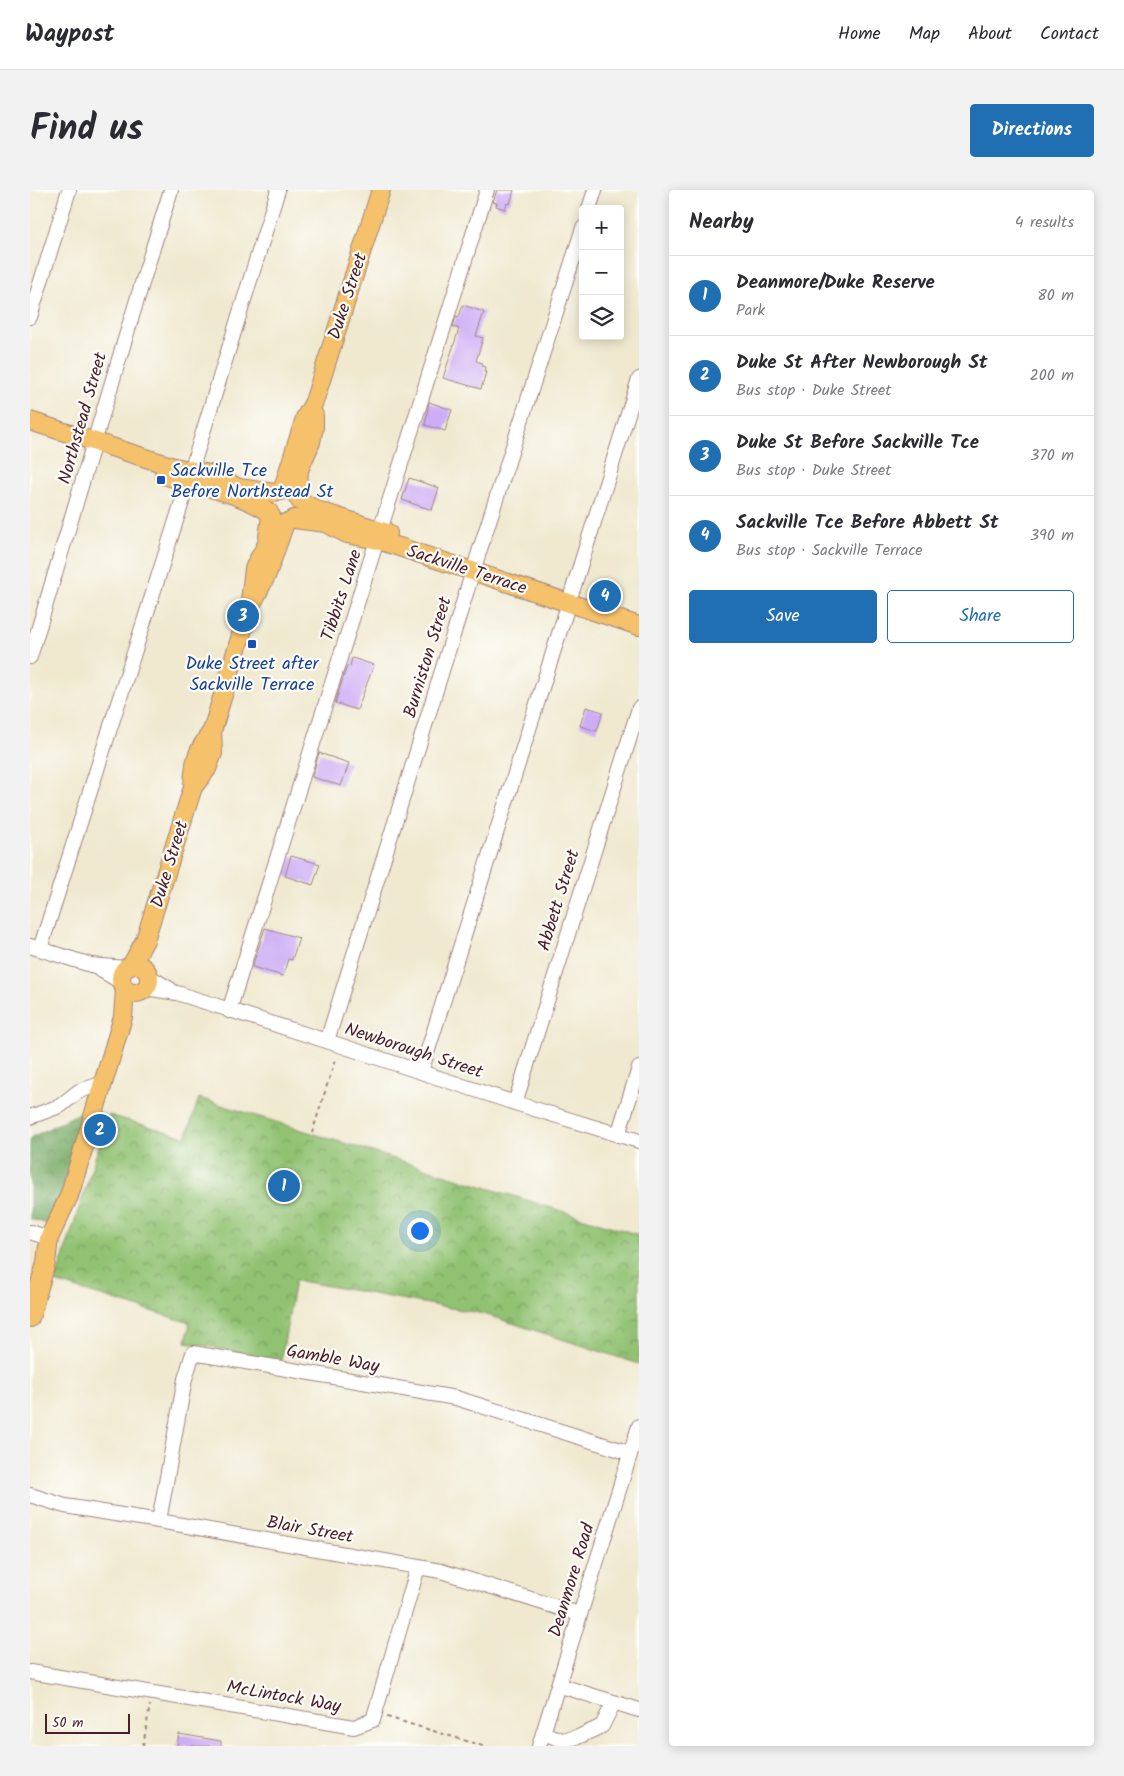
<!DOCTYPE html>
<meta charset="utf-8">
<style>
body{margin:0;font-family:Kalam,sans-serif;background:#f2f2f3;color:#2b2b33}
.controls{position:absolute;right:15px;top:15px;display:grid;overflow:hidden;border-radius:5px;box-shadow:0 2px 12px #0003}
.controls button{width:45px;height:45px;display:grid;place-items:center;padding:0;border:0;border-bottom:1px solid #e1e1e2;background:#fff;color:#2b2b33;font:25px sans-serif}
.scale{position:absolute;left:15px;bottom:12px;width:85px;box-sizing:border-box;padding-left:5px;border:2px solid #4a1f2b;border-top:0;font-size:14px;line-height:18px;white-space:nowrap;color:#4a1f2b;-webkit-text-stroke:4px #fdfcf7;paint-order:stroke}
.you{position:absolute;left:389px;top:1040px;width:18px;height:18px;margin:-12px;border:4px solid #fff;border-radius:50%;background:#1a73e8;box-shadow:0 0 0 8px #1a73e833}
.badge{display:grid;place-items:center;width:32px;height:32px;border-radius:50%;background:#1f6fb2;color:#fff;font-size:16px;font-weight:700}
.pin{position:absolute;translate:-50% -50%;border:2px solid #fff;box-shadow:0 1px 5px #0006}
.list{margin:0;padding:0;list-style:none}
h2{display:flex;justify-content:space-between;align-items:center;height:65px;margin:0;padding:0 20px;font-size:21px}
h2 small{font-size:16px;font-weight:400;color:#7c7c81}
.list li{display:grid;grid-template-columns:32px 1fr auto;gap:15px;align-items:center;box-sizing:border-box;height:80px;padding:0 20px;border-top:1px solid #e1e1e2}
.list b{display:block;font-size:19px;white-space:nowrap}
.list p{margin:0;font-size:16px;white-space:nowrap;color:#7c7c81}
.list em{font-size:16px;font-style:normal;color:#7c7c81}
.actions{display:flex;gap:10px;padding:15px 20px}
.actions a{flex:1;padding:11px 0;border:1px solid #1f6fb2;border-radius:5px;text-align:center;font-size:18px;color:#1f6fb2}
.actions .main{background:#1f6fb2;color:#fff}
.icon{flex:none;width:28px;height:28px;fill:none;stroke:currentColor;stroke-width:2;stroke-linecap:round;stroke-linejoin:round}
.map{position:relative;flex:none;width:609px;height:1556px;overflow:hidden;border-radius:5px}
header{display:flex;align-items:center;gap:30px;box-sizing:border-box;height:70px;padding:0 25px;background:#fff;border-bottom:1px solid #e1e1e2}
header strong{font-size:24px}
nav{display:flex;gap:28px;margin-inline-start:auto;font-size:18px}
.intro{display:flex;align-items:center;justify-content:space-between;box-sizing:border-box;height:120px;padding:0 30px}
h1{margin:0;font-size:35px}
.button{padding:12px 22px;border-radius:5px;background:#1f6fb2;color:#fff;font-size:18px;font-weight:700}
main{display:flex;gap:30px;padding:0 30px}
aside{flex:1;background:#fff;border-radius:5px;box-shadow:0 2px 12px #0003}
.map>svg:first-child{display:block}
</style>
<header>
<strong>Waypost</strong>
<nav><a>Home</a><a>Map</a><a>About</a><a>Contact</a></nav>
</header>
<div class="intro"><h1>Find us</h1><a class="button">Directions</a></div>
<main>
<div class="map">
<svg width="609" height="1556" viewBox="0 0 609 1556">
<defs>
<pattern id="forest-crowns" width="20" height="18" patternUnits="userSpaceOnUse" patternTransform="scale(1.25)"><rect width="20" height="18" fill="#74a864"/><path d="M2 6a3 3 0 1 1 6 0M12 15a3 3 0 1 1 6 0" fill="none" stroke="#618853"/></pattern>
<pattern id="park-crowns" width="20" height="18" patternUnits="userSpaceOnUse" patternTransform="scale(1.25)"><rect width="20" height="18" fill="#91c272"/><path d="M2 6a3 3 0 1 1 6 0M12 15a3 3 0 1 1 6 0" fill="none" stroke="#789d5e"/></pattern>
</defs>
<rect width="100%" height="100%" fill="#fdfcf7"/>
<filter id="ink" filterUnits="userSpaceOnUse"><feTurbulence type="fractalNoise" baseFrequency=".02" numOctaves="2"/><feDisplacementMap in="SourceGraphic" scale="10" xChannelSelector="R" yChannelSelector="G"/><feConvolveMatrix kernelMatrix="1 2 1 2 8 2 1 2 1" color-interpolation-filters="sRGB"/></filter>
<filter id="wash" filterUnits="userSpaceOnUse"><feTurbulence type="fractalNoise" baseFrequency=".0096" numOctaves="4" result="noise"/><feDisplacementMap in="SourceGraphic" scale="20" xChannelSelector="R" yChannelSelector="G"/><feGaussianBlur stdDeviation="1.12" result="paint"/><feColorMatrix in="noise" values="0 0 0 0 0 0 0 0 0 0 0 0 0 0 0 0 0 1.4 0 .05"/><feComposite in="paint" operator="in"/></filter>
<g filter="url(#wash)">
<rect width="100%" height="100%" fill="#f0e9d0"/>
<path fill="url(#forest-crowns)" stroke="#5f6448" d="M57,919L21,1035L0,1029V948Z"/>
<path fill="url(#park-crowns)" stroke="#6e704e" d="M169,908L609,1045V1174L454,1124L265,1090L251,1171L156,1152L160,1133L25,1092L79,925L156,947Z"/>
<g id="blocks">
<path fill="#cdadf6" d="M467,0H484L480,14L477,13L475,19L466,16L467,13L463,12Z
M433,115L454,122L446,146L453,148L446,171L453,173L452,176L455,177L454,182H456L451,199L413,188L429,139L423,137L426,126L429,127Z
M399,212L422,220L415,241L395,235Z
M379,288L409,298L402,320L372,310Z
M322,468L344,475L327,520L305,513L317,476L320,477Z
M556,517L573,522L567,541L550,536Z
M289,563L319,573L311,596L282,587Z
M261,666L290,674L283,695L255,686Z
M235,738L269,748L262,770L258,769L253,786L222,777Z
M149,1544L191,1551V1556H147Z"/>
</g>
</g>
<g filter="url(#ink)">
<use href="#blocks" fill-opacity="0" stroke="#9d847e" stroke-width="1"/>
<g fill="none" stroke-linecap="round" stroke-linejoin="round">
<g stroke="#9d847e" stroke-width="16">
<path id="minor" d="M559,19L565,0
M0,127L39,0
M161,281L248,0
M542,402L609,189
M0,467C47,311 92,155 141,0
M0,756L61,775L96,778
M10,759L158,293
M64,776L91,792
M118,786L140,799
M115,798L147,803L309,855L485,913L609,951
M199,821L457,0
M297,851L443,381L553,38
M391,882L539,412
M485,913L609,518
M0,927L30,916L49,901L74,893
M588,945L609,878
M0,1042L19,1048
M0,1305L35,1316L129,1331L411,1381L549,1424
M129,1331L155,1189L163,1163L426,1208L600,1263
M0,1482L324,1537L343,1530L388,1377
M528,1495L609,1520
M513,1543L532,1550L548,1547L572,1536L584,1512
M509,1556L609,1236"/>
</g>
<g stroke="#9d847e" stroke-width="20">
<path id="major" d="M0,231L144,277L180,284L209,298L245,303
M134,285C170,297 207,301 239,322
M252,301L275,228L284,212L351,0
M267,307L269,280L281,252L284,237V225
M270,311L289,321L358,343
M264,329L296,333L317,344L348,350L609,436
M224,410L237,384L255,333
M163,597L177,579L183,563L182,541L219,419L224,379L227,372L237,354L241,326
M91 789a14 14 0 1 1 28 0a14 14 0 1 1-28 0Z
M101,776L115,750L163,597C164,570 166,563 182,541
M0,1128L16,1073L19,1048L39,1006L93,827L95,800"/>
</g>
<path stroke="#9d847e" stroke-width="2" stroke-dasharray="4 4" stroke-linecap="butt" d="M45,259L42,267L46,268
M282,943L306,867
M357,1527L453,1556
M113,1556L120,1515"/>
<use href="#minor" stroke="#fff" stroke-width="14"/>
<use href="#major" stroke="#f5c16b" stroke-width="18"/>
</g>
</g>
<g fill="#1a4fb4" stroke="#fdfcf7" stroke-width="2">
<rect x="126" y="285" width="10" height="10" rx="2.5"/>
<rect x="217" y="449" width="10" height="10" rx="2.5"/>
</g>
<g text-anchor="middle" stroke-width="4.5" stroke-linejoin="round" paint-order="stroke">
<g font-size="18" fill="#4a1f2b" stroke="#fdfcf7">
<text transform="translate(317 106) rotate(-72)" y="6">Duke Street</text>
<text transform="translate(52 228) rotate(-74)" y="6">Northstead Street</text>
<text transform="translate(437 379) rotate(18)" y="6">Sackville Terrace</text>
<text transform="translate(311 405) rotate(-72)" y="6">Tibbits Lane</text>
<text transform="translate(397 467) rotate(-73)" y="6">Burniston Street</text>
<text transform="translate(139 674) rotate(-73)" y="6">Duke Street</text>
<text transform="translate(528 710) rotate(-73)" y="6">Abbett Street</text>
<text transform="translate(384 860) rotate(18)" y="6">Newborough Street</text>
<text transform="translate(303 1168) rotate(10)" y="6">Gamble Way</text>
<text transform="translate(280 1339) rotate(10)" y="6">Blair Street</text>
<text transform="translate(541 1390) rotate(-73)" y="6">Deanmore Road</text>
<text transform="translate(254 1506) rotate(10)" y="6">McLintock Way</text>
</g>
<g font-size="18" fill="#164399" stroke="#fdfcf7" text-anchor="start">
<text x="141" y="286">Sackville Tce<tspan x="141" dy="21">Before Northstead St</tspan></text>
<text x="222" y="479" text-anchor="middle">Duke Street after<tspan x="222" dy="21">Sackville Terrace</tspan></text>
</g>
</g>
</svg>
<div class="controls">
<button>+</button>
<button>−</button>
<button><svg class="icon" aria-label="layers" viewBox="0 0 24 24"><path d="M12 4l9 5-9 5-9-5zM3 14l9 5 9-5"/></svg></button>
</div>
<div class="scale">50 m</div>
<div class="you"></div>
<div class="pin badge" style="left:254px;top:996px">1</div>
<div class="pin badge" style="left:70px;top:940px">2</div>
<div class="pin badge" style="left:213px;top:426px">3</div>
<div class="pin badge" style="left:575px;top:406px">4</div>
</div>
<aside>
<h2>Nearby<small>4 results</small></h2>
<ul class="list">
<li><span class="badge">1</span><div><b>Deanmore/Duke Reserve</b><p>Park</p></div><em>80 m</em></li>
<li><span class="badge">2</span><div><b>Duke St After Newborough St</b><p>Bus stop · Duke Street</p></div><em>200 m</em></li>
<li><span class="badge">3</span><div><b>Duke St Before Sackville Tce</b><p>Bus stop · Duke Street</p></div><em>370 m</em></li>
<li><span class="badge">4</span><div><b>Sackville Tce Before Abbett St</b><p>Bus stop · Sackville Terrace</p></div><em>390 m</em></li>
</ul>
<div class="actions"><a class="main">Save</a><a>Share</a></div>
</aside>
</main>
